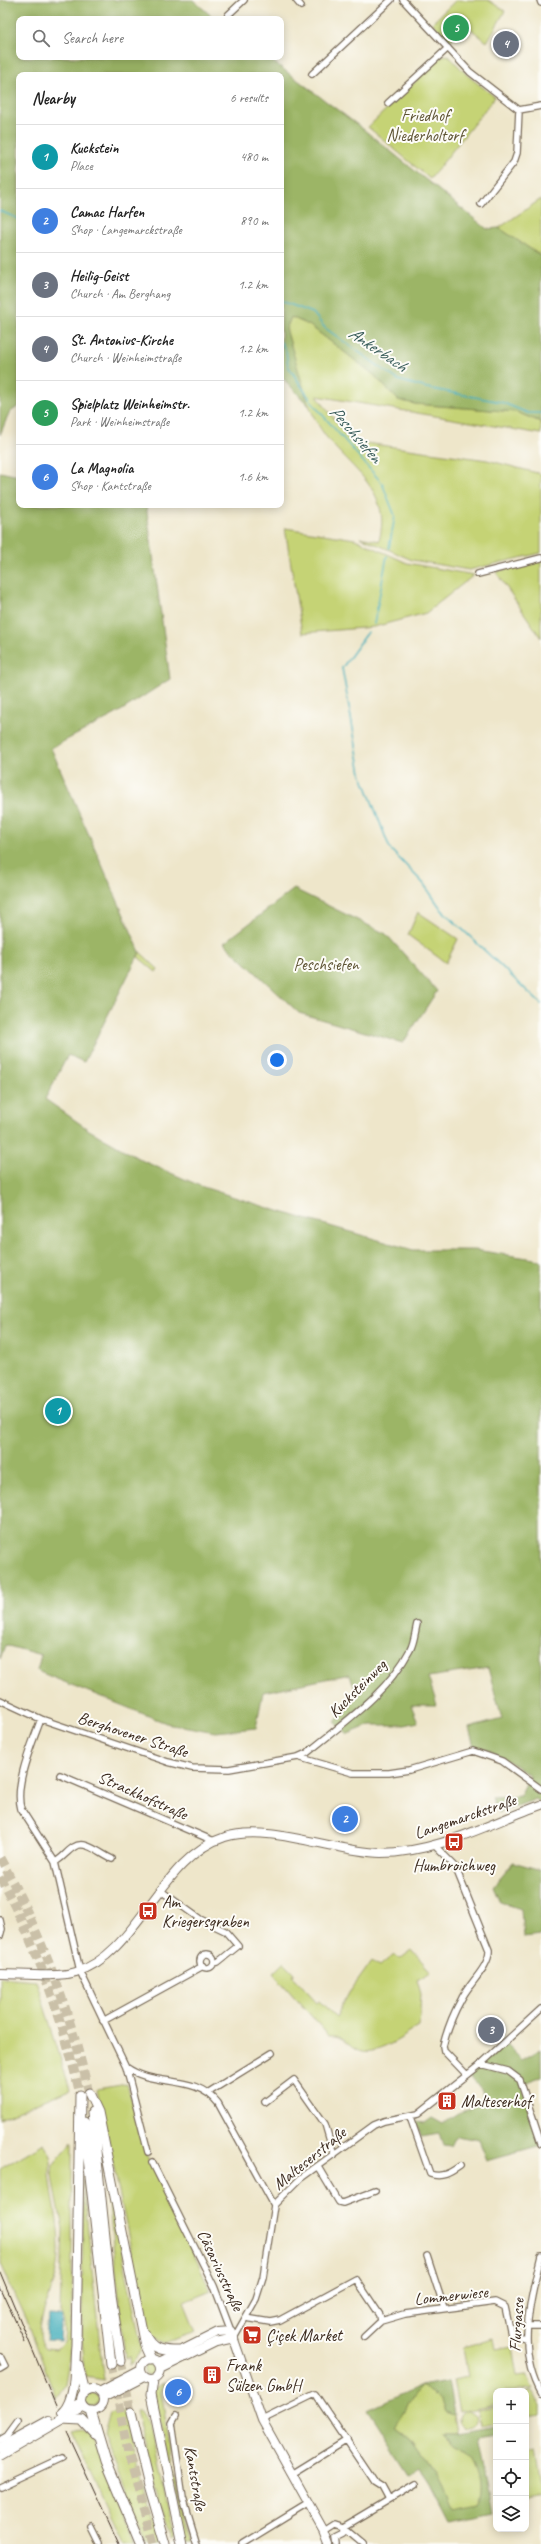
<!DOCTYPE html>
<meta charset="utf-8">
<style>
body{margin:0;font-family:Caveat,sans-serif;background:#f2f2f2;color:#222}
.controls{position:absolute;right:12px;bottom:12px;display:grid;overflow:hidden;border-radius:8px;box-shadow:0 2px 10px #0003}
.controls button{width:36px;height:36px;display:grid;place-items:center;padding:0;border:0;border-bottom:1px solid #e0e0e0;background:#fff;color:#222;font:20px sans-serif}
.you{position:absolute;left:277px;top:1060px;width:14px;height:14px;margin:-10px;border:3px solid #fff;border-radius:50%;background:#1a73e8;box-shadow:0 0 0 6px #1a73e833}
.badge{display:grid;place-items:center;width:26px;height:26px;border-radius:50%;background:#7c3aed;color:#fff;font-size:13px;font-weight:700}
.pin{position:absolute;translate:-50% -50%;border:2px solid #fff;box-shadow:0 1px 4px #0006}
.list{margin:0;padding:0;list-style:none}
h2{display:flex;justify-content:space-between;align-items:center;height:52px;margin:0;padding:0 16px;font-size:17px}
h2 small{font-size:13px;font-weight:400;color:#767676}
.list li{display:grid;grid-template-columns:26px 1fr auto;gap:12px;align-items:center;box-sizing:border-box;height:64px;padding:0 16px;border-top:1px solid #e0e0e0}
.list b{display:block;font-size:15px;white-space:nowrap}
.list p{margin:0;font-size:13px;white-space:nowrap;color:#767676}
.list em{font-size:13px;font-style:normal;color:#767676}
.icon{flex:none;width:22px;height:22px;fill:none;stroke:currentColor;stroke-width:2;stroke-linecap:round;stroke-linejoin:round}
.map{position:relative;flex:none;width:541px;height:2544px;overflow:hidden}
.search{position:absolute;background:#fff;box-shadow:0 2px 10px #0003;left:16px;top:16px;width:268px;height:44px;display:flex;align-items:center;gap:10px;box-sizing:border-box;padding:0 14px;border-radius:8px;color:#767676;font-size:15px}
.panel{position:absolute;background:#fff;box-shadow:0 2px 10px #0003;left:16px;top:72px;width:268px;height:436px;border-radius:8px}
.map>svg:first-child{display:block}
</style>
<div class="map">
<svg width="541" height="2544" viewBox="0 0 541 2544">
<rect width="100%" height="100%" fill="#fdfcf7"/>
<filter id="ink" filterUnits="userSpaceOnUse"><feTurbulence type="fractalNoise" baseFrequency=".025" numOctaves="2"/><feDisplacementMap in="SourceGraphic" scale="8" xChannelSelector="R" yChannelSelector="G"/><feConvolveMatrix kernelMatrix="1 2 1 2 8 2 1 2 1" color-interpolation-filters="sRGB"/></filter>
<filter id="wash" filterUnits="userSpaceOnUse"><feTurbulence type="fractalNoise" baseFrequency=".012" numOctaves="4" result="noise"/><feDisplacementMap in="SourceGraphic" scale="16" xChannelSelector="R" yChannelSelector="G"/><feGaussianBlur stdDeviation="0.9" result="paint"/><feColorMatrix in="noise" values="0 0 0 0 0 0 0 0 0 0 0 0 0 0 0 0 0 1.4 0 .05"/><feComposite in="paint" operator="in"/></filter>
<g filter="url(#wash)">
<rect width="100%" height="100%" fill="#eee6ca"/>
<path fill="#c5d374" stroke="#807e49" d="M456,0H488L505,11L487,42L466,25L450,41L432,23Z
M448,55L467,75L495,97L430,179L368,127L442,56Z
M541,199V256L499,228Z
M291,317L309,325L373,374L398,400L415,404L516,412L541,422V434L317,396L351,441L487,460L541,474V553L469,570L412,560L360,537L379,541C394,485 343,467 319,426C303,400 296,359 286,329Z
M285,528L355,539L407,563L474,575L426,613L374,627L302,633Z
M541,559V638L496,572Z
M418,912L458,939L446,963L408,935Z
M140,952L158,969L156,972L138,957Z
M412,1950L431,1972L417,1980L421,1994L419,2027C403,2036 375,2059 356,2049C348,2044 340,2034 329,2036L273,1973L284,1962L295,1973L293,1976L317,2002L319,2001L336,2017L349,1993L372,1961L380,1966L394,1954L400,1959Z
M0,1977L36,1980L70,2089L0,2119Z
M127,2084L148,2156L211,2291L184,2302L196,2332L164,2343L150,2337L97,2089Z
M72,2142V2307L69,2361L65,2385L56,2398L31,2331L0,2264V2169L44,2143C46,2148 50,2155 51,2160C52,2164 49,2170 50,2175C54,2207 64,2244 56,2276C51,2296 30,2332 46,2349L56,2350C68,2343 66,2322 60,2312L63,2229L52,2172L53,2165Z
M105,2167L142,2350L130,2365L129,2356L125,2358Z
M83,2182L102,2366L104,2380L86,2377L82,2341Z
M494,2339L496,2349L512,2346L517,2376L527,2375L533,2389L496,2391V2405L459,2412L453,2380L468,2377L463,2347Z
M144 2369a7 7 0 1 1 14 0a7 7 0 1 1-14 0Z
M163,2382L161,2391L178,2499L192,2544H186L153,2390Z
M420,2386L440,2398L445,2412L454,2415L457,2434H444C447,2438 449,2445 453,2447C461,2452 469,2454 474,2461C482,2473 486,2495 478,2507L454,2513L438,2472L413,2438L394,2427Z
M532,2391L541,2405V2415L526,2417V2392Z
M85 2400a7 7 0 1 1 14 0a7 7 0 1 1-14 0Z
M496,2407V2424L481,2427L478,2410Z
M117,2410L123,2411L161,2544H147L104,2434L110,2412Z
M136,2411H141L150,2426L175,2538L172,2540L151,2473Z
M459 2420a9 9 0 1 1 18 0a9 9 0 1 1-18 0Z
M80,2429L89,2431L93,2439L136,2544H124L71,2431Z
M534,2450L541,2496L526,2499V2452Z"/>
<path fill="#9cb566" stroke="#6c7042" d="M0,0H193L215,19H19V57H267L363,129L487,229L499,228L541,256V422L516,412L415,404L398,400L373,374L309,325L291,317L286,329L309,406L281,376V75H19V406L9,413L0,435Z
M0,472L19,476V505H146L170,679L116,714L51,748L140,952L84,1062L68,1055L45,1099L89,1130L143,1161L203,1187L281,1212L413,1250H475L541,1260V1803L536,1799L498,1813L492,1798L520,1796L530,1775L494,1752L474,1746L469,1728L502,1719L488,1668L428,1677L437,1705H411L418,1722L405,1725H370L348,1734L335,1722L357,1697L350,1674L263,1692L256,1728L215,1732L166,1723L37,1671L41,1655L5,1645L0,1659Z
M294,889L386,934L437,991L403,1043L299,1013L224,943Z
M513,1862L541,1870V1935L523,1937L521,1909L500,1902L493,1886Z
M506,2044L522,2060L541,2049V2076L523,2086L541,2145L487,2160L479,2140L456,2136L451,2146L443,2145L439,2133L421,2136L417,2122L425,2123L432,2118L443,2124L483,2099L482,2091L468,2074Z
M448,2381L454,2415L445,2412L440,2398L420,2386L394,2427L413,2438L438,2472L454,2512L478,2507C486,2495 481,2473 474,2461C469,2453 460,2452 453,2447C449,2444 447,2438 444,2434H457L496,2427V2436L478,2439L493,2514L450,2523L421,2467L410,2474L368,2410L420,2386Z"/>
<path fill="#3cacb9" stroke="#3c6b6c" d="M48,2315L62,2316L60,2341L46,2340Z"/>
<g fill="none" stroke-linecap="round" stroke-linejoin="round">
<path stroke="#3cacb9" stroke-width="1.5" d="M0,211L19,219
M281,301L313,313L325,328L398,380L427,388L501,402L528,413H541
M281,342L286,351L288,366L314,405L382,483L395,516L389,548
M374,624L387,556
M368,632L342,668L361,773L390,849L423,883L442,910L541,1004"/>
</g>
</g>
<g filter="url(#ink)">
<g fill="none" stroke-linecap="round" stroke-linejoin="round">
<path stroke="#cac0a8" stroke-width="9" stroke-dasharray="9 4.5" stroke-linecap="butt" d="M0,1858C41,1933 70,2010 89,2093
M0,1877C36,1946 63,2018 80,2095
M121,2361L131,2412
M111,2364L128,2453L154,2544"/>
<g stroke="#7a6c5a" stroke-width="8">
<path id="minor" d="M296,0L301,6
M403,0L470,72L519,110L541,106
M540,0L541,3
M231,18L228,15L244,0
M312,74L391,0
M388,103L448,48
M481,204L514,162L517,153L519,110
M478,574L541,558
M0,1700L41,1719L168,1762L192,1768L229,1769L298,1757L353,1773H389L409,1770L473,1751L502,1761L541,1789
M41,1719C32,1744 14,1784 21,1809L55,1862L80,1971L126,2067L148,2152
M298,1757L307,1753C343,1723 387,1694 410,1650C414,1643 415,1632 417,1624
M60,1775L214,1841
M434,1845L455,1866L489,1950C490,1967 468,1984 461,2000C453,2014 447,2030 443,2046L444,2051L467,2075
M55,1862C63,1858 67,1851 74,1847C85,1839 102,1855 112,1859
M161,1891L200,1919L225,1931L238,1946L218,1962L214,1963
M0,1920L2,1929L0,1936
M200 1961a7 7 0 1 1 14 0a7 7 0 1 1-14 0Z
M103,2021L203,1966
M481,2064L508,2071L520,2080L541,2143
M126,2067C154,2088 195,2073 218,2103L274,2205
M209,2092L272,2053
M265,2102L294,2080L325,2124L334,2155
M410,2117L430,2174C442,2178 450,2173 460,2166
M152,2162L214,2286L231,2331
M318,2167L339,2202L343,2203L375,2191
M427,2256L444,2308
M541,2256C530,2301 516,2351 541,2394
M246,2318L270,2322L280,2320L356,2279L380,2315L381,2321L364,2337
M381,2321L405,2314L495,2302L505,2307L511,2335L527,2338
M528,2326H541
M234,2338L256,2299L263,2277L274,2205L301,2178L374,2125L384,2121L418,2114L481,2064L541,2009
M0,2356L5,2366L0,2369
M176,2416L172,2423L183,2498L197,2544
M262,2420L315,2394L374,2482L382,2487L389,2500
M0,2440L7,2436L18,2421
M292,2474L347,2440
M0,2487L62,2458
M92,2528L100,2544
M324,2531L335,2524L344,2527L364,2544
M242,2544L309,2503
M337,2544L336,2537L344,2533V2527L416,2484"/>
</g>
<g stroke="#7a6c5a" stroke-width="10">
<path id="secondary" d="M0,1974C22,1974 56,1978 76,1972C138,1954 160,1857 225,1837C269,1823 334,1852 381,1853C437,1853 490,1823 541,1805
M141 2369a10 10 0 1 1 20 0a10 10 0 1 1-20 0Z
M158,2362L218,2332L231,2331L262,2420L324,2531L329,2544
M161,2369L216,2342L234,2338
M81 2400a11 11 0 1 1 22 0a11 11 0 1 1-22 0Z
M99,2392L141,2370
M103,2398L144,2377
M62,2412L81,2402
M0,2447L49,2420
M0,2456L83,2408"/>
</g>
<g stroke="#7a6c5a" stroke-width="11">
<path id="trunk" d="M89,2093L98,2112L145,2346L151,2359
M92,2112L111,2295L121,2361
M84,2122L111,2364
M145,2334C151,2351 164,2351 180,2351
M78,2365L85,2392
M153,2380L151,2394L182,2544
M91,2411L106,2461L141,2544
M63,2412C77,2397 74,2365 76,2345L80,2095
M131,2412L149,2486L166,2544
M61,2419L82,2420L97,2436"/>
</g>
<use href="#minor" stroke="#fff" stroke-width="5.5"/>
<use href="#secondary" stroke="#fff" stroke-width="8"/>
<use href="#trunk" stroke="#fff" stroke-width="9"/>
<path stroke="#3b2a1e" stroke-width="1" d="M0,2272L56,2406
M0,2287L25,2342
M67,2432L119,2544"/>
</g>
</g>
<defs>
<g id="bus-square" transform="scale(1)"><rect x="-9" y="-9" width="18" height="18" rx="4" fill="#c8321e" stroke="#fdfcf7"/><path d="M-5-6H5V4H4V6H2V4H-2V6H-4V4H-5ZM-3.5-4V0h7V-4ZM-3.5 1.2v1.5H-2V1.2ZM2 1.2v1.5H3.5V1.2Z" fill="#fff"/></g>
<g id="building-square" transform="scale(1)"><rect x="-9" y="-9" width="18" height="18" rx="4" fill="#c8321e" stroke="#fdfcf7"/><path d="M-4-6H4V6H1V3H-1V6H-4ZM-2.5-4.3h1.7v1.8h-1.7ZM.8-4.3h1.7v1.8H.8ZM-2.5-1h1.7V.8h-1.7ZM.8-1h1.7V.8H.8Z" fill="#fff"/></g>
<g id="supermarket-square" transform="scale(1)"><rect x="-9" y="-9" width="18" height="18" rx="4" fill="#c8321e" stroke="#fdfcf7"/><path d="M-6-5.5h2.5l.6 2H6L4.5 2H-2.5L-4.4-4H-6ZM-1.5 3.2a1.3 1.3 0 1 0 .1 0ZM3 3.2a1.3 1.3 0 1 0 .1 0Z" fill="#fff"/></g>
</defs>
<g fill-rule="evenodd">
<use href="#bus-square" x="454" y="1842"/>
<use href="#bus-square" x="148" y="1911"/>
<use href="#building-square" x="447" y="2101"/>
<use href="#supermarket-square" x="252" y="2335"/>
<use href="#building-square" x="212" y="2375"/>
</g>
<g text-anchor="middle" stroke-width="4" stroke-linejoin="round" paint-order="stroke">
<g font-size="17" fill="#5e5434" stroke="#fdfcf7">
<text x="425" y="121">Friedhof<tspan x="425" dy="20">Niederholtorf</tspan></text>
<text x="326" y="970">Peschsiefen</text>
</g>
<g font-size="17" fill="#3b2a1e" stroke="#fdfcf7">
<text transform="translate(357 1688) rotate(-45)" y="6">Kucksteinweg</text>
<text transform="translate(133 1734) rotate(18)" y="6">Berghovener Straße</text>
<text transform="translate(143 1795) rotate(24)" y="6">Strackhofstraße</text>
<text transform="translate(465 1816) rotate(-19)" y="6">Langemarckstraße</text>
<text transform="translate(309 2158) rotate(-39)" y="6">Malteserstraße</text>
<text transform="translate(221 2270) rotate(65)" y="6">Cäsariusstraße</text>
<text transform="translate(451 2295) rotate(-6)" y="6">Lommerwiese</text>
<text transform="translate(516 2325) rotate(-86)" y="6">Flurgasse</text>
<text transform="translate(196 2478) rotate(80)" y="6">Kantstraße</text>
</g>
<g font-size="17" fill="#3b2a1e" stroke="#fdfcf7" text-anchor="start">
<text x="454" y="1871" text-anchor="middle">Humbroichweg</text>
<text x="162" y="1907">Am<tspan x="162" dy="20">Kriegersgraben</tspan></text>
<text x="461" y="2107">Malteserhof</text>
<text x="266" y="2341">Çiçek Market</text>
<text x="226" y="2371">Frank<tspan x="226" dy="20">Sülzen GmbH</tspan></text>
</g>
<g font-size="18" font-style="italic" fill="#3b5e5c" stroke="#fdfcf7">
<text transform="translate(378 349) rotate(34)" y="6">Ankerbach</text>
<text transform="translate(356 434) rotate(49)" y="6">Peschsiefen</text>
</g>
</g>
</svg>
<div class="controls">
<button>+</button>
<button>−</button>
<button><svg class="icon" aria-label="locate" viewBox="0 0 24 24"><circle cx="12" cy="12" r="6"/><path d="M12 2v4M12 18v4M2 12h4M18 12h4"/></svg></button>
<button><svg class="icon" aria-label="layers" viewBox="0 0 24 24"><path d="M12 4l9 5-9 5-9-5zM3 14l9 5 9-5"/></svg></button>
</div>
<div class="you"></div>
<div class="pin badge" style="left:58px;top:1411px;background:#0f9aa8">1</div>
<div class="pin badge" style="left:345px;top:1819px;background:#3f7fe0">2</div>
<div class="pin badge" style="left:491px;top:2030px;background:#6b7280">3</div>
<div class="pin badge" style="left:506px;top:44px;background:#6b7280">4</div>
<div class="pin badge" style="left:456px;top:28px;background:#2e9e5b">5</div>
<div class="pin badge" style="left:178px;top:2392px;background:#3f7fe0">6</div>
<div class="search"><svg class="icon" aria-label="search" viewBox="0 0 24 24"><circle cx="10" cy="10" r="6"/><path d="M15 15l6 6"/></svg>Search here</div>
<section class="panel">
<h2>Nearby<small>6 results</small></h2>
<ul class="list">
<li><span class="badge" style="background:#0f9aa8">1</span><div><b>Kuckstein</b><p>Place</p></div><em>480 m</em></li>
<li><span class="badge" style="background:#3f7fe0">2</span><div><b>Camac Harfen</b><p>Shop · Langemarckstraße</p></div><em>890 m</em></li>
<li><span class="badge" style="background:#6b7280">3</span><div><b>Heilig-Geist</b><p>Church · Am Berghang</p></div><em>1.2 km</em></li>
<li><span class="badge" style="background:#6b7280">4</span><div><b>St. Antonius-Kirche</b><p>Church · Weinheimstraße</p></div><em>1.2 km</em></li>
<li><span class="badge" style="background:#2e9e5b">5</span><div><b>Spielplatz Weinheimstr.</b><p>Park · Weinheimstraße</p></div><em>1.2 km</em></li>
<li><span class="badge" style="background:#3f7fe0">6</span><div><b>La Magnolia</b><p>Shop · Kantstraße</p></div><em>1.6 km</em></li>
</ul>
</section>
</div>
